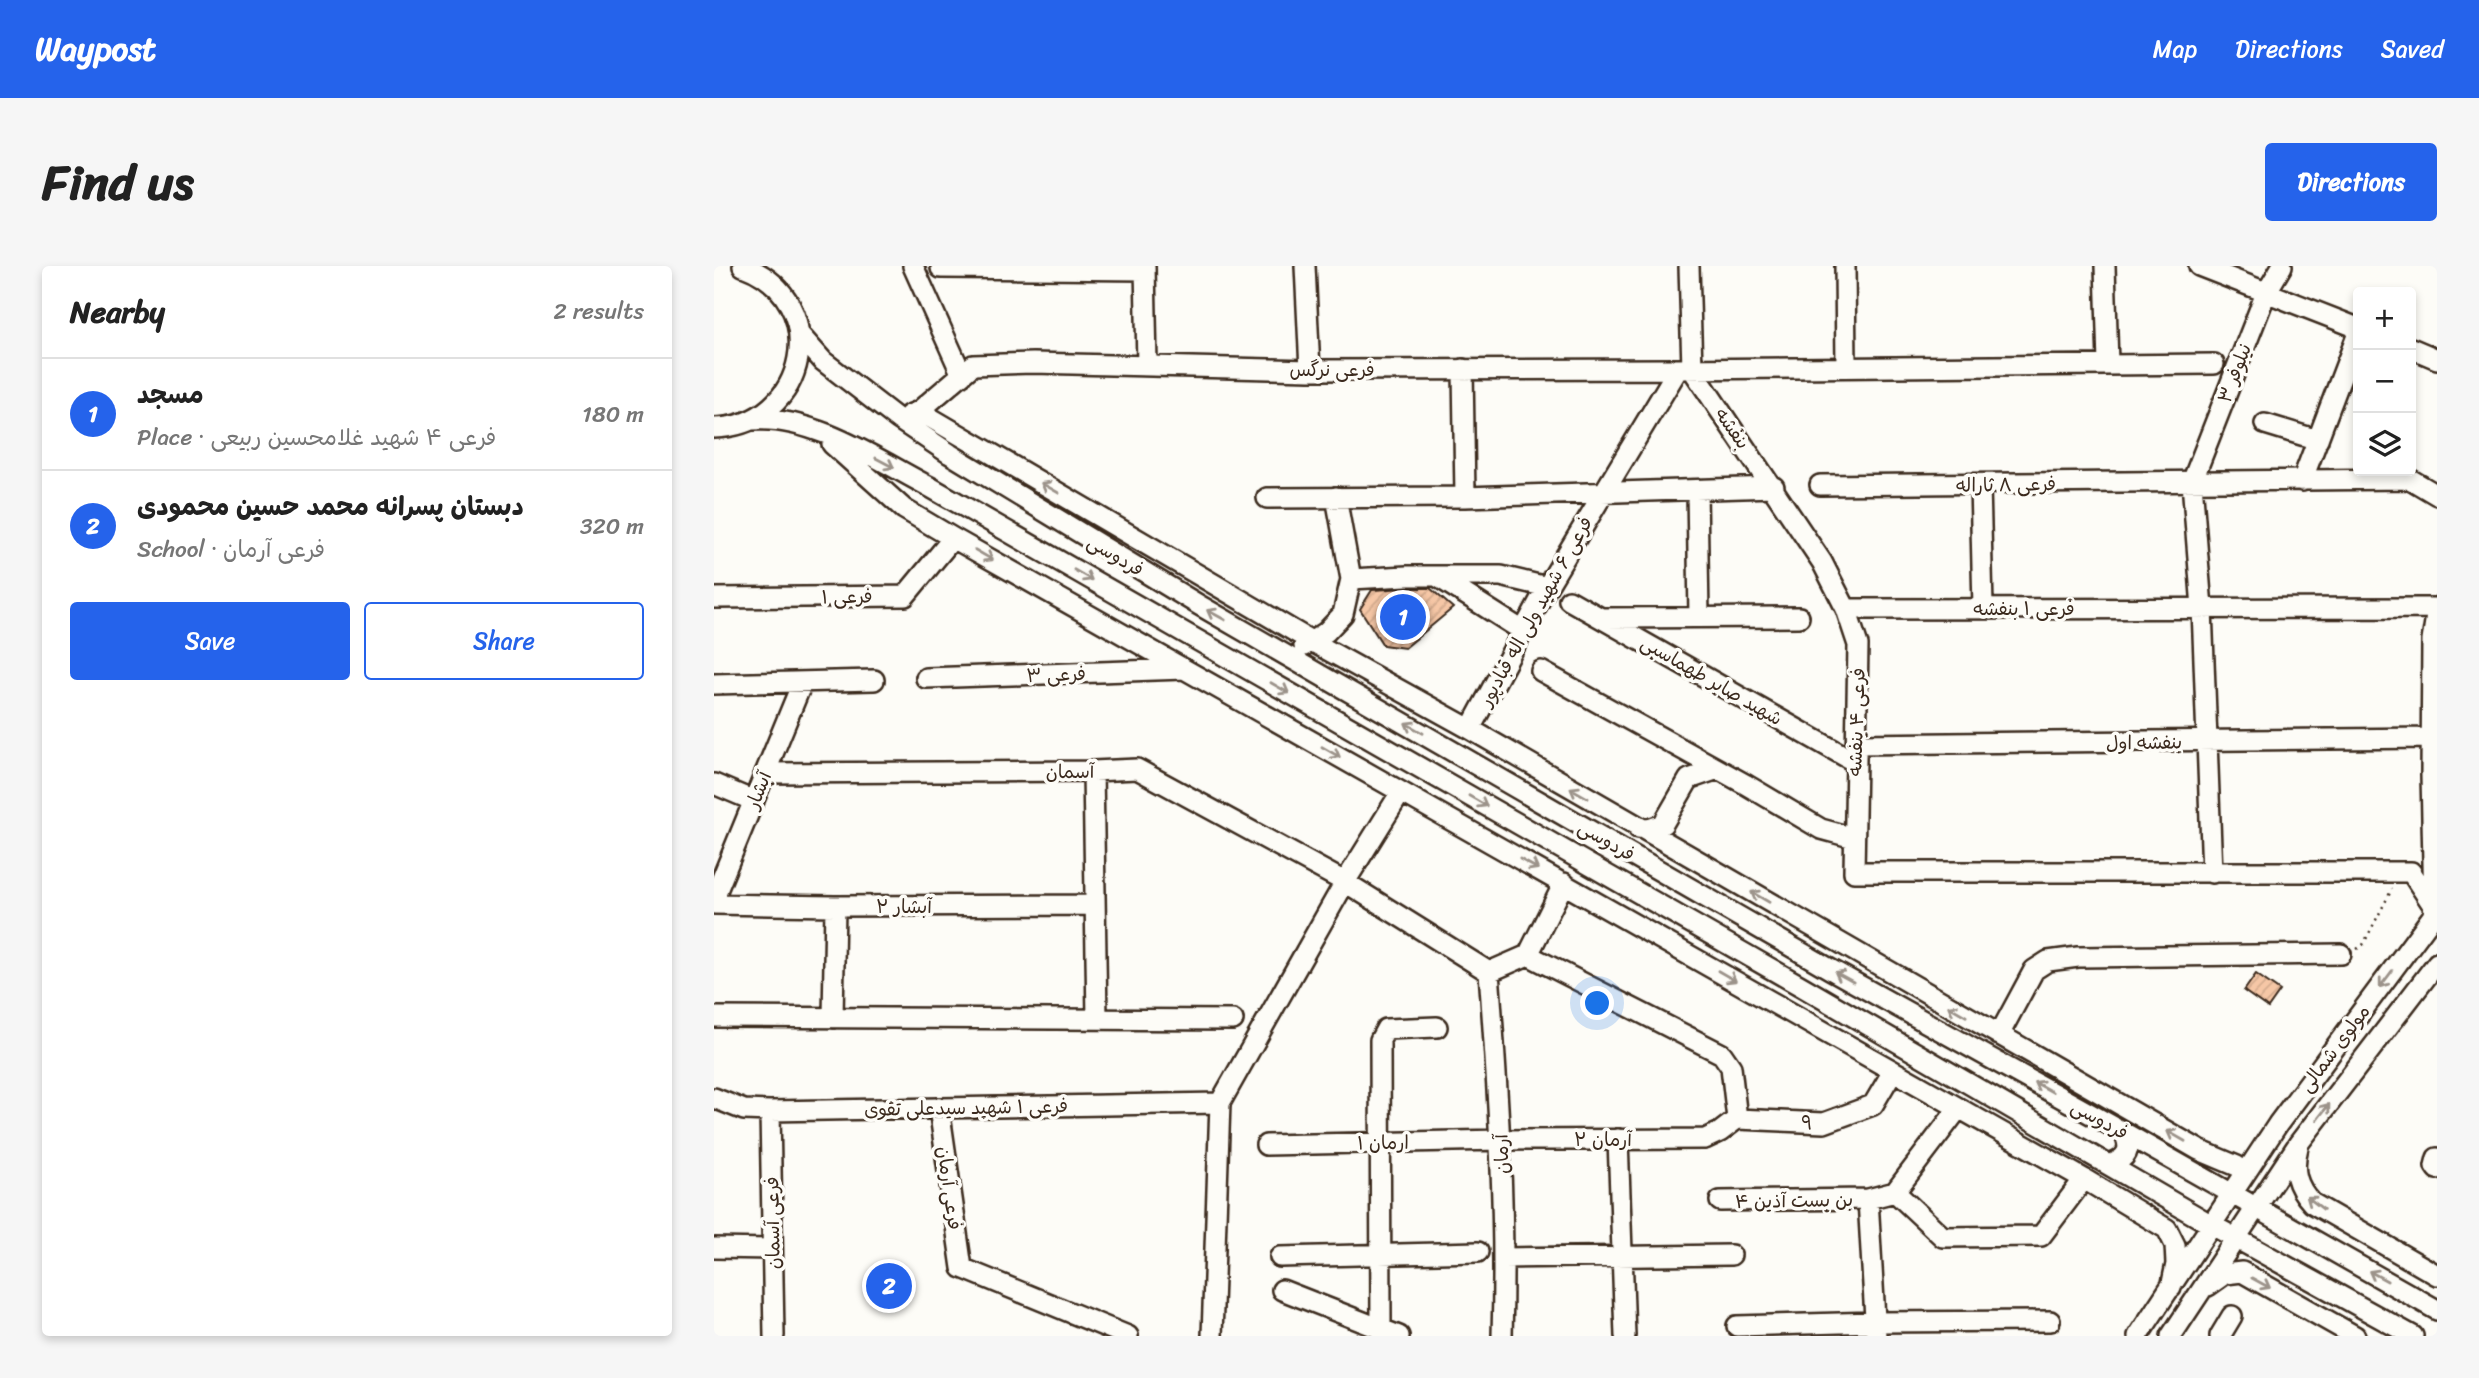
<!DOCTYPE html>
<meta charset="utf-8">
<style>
body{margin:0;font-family:Sriracha,"Playpen Sans Arabic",sans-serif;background:#f6f6f6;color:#222}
.controls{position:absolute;right:21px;top:21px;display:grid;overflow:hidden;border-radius:7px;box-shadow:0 4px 10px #0003}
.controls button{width:63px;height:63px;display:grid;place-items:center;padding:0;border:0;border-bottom:2px solid #e0e0e0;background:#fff;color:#222;font:35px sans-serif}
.you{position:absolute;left:884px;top:738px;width:24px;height:24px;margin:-18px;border:5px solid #fff;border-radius:50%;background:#1a73e8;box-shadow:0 0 0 10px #1a73e833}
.badge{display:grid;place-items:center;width:46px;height:46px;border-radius:50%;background:#2563eb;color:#fff;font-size:23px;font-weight:700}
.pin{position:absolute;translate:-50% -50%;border:4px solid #fff;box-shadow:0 2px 7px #0006}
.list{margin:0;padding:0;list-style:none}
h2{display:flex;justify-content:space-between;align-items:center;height:91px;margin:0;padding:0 28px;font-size:30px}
h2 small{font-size:23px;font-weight:400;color:#767676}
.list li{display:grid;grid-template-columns:46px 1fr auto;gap:21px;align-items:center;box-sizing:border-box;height:112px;padding:0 28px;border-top:2px solid #e0e0e0}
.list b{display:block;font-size:26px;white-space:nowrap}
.list p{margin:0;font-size:23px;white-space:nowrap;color:#767676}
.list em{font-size:23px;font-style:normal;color:#767676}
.actions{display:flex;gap:14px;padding:21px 28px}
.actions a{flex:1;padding:16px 0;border:2px solid #2563eb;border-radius:7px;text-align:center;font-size:24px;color:#2563eb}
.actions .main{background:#2563eb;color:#fff}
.icon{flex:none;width:38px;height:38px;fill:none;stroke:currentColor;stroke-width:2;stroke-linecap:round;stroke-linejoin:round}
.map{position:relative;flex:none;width:1723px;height:1070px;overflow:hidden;border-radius:7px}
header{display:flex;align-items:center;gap:42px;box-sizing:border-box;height:98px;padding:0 35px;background:#2563eb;color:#fff}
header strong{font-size:33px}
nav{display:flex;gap:38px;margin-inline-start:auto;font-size:24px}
.intro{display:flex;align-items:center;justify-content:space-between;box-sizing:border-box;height:168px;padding:0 42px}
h1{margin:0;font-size:49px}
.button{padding:18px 32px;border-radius:7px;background:#2563eb;color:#fff;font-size:24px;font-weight:700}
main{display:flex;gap:42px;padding:0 42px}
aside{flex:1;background:#fff;border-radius:7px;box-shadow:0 4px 10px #0003}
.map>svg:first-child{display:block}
</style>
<header>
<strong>Waypost</strong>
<nav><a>Map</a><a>Directions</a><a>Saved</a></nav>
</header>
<div class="intro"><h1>Find us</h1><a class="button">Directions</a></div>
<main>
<aside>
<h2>Nearby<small>2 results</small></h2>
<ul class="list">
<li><span class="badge">1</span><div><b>مسجد</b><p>Place · فرعی ۴ شهید غلامحسین ربیعی</p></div><em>180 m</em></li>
<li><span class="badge">2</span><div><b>دبستان پسرانه محمد حسین محمودی</b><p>School · فرعی آرمان</p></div><em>320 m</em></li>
</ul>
<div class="actions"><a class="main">Save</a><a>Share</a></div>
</aside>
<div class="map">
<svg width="1723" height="1070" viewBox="0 0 1723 1070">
<defs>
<pattern id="building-hatch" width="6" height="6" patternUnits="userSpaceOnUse" patternTransform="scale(1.75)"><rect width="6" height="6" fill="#f6c7a6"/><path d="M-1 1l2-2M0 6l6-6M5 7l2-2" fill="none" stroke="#d4ab8e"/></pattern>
</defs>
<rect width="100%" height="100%" fill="#fdfcf7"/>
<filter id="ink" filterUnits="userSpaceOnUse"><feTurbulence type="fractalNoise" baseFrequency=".0143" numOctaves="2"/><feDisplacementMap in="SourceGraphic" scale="14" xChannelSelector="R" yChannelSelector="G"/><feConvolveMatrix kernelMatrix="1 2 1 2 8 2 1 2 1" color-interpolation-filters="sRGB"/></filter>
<g filter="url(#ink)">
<path fill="url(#building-hatch)" stroke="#3b2a1e" stroke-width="2" d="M693,322H716L739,342L691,382L669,379L646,343L658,324Z
M1542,708L1566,725L1554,742L1530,725Z"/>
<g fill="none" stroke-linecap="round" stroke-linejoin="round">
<g stroke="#3b2a1e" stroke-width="24">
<path id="minor" d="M199,0L248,109
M431,0L433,99
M591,0L596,104
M975,0L978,103
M1131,0L1132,101
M1391,0L1394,98
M1485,0L1644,62
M227,2L431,4
M86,69L109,95L184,153L236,188L485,339L1116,703L1409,866L1723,1044
M1697,82L1723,93
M749,103L751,231
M978,103L1108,296L1132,343L1144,379L1140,606H1697L1720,641
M205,145L597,375L756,463L1485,884L1523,900
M195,149L205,145L259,99L319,97L596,104L964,103L1500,98
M38,154C99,149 164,194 216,221L1087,720L1496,958L1699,1070
M1551,158L1604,174
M0,162C95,160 119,33 29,0
M118,178L190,243L239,272L1370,913L1453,963L1461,979L1462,998L1457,1022
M1588,215L1644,67
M1266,218L1269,342
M1106,219L1696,213L1723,229
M983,224L985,351
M622,231L637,313
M553,232L751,231L1060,221
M724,311L809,365
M0,332L191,330L239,272
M855,334L1141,496
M1132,343L1723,342
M890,352L1085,351
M590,380L612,366L629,348L637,313L693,310H787L833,321
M827,405L1031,518L1107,563L1140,572
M212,412L470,403
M0,418L160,414
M756,463L833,321L964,103
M1142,478L1717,472
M379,505L383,753
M51,507L379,505L423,503L631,616L775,706
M0,518L40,535
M924,562L935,563L949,558L975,513L1004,503
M1498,607L1488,342L1478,216L1552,27L1568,0
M0,632L88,417
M0,638L121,640L380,639
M1720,640L1717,509L1718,375L1723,343
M814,689L1008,788L1017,801L1023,853
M775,706C784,828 792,948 788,1070
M775,706L814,689L850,617
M0,751L519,754
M119,752L121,640
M1285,769L1320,704L1334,695L1364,691L1627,688
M0,832L30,844L56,845L506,837
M225,842L248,1002L414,1070
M56,845L60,1070
M904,873L911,1070
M552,879L787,874L991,873L1006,866L1023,853L1110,857L1159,839L1179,805
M1584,881C1578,904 1582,920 1598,937L1723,1009
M1723,892L1721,900L1723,903
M1395,899C1413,893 1419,883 1409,866
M1181,926L1229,971L1327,970L1370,913
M1154,933L1162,1070
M1006,935L1154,933L1181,926L1244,843
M0,982L58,983
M566,991L764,986
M790,992L1017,989
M1494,1020L1511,1008L1528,1006L1641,1070
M568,1024L685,1070
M1023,1060L1161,1056L1336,1055
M667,1063L666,774L672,763L723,761
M498,1070L506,837L631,616L687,526
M1424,1070L1564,858L1718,651L1723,637
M1457,1070L1585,877L1723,697
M1506,1070L1518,1050"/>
</g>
<path stroke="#3b2a1e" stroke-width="2.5" stroke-dasharray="2 5" stroke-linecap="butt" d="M1643,683L1649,679L1678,623"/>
<use href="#minor" stroke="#fdfcf7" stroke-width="19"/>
</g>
<defs><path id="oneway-shaft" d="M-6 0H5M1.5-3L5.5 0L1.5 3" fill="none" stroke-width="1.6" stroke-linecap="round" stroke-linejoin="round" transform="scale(1.75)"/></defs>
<g stroke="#9c938a">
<use href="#oneway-shaft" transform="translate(171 197) rotate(28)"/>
<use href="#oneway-shaft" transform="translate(336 222) rotate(-150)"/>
<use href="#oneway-shaft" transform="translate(270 289) rotate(30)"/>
<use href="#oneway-shaft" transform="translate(369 309) rotate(30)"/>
<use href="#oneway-shaft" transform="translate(502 349) rotate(-151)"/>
<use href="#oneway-shaft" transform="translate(566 422) rotate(30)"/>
<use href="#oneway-shaft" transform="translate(700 462) rotate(-150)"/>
<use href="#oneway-shaft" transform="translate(617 486) rotate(30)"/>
<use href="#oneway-shaft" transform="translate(865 527) rotate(-150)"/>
<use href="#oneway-shaft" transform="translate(764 535) rotate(30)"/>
<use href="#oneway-shaft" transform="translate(815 598) rotate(29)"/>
<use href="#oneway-shaft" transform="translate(1046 631) rotate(-150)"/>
<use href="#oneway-shaft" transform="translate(1013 710) rotate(30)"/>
<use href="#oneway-shaft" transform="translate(1130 711) rotate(-151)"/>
<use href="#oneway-shaft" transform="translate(1672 713) rotate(127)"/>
<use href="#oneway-shaft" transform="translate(1243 745) rotate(-150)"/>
<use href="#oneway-shaft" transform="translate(1329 821) rotate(-151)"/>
<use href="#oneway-shaft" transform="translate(1609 846) rotate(-52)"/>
<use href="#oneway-shaft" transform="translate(1462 870) rotate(-150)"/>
<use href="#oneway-shaft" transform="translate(1601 937) rotate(-143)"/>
<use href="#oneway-shaft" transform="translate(1664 1010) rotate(-151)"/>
<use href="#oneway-shaft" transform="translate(1547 1017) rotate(29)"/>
</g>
</g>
<g text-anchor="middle" stroke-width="7" stroke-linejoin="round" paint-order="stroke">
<g font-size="19" fill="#3b2a1e" stroke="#fdfcf7">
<text x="618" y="110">فرعی نرگس</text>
<text transform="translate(1520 107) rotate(-69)" y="7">نیلوفر ۳</text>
<text transform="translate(1019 162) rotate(55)" y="7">بنفشه</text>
<text transform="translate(1292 218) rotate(-1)" y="7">فرعی ۸ ثاراله</text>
<text transform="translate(402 289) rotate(31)" y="7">فردوسی</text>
<text transform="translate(133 330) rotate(-1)" y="7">فرعی ۱</text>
<text x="1310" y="349">فرعی ۱ بنفشه</text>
<text transform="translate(821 345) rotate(-61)" y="7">فرعی ۶ شهید ولی اله قبادپور</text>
<text transform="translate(342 408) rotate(-2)" y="7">فرعی ۳</text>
<text transform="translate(998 414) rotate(30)" y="7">شهید صابر طهماسبی</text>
<text transform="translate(1142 456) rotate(-88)" y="7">فرعی ۴ بنفشه</text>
<text transform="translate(1430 476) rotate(-1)" y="7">بنفشه اول</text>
<text transform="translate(356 505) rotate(-1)" y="7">آسمان</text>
<text transform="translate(44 524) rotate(-68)" y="7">آبشار</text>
<text transform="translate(893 574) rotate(30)" y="7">فردوسی</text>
<text x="190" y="647">آبشار ۲</text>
<text transform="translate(1620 782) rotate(-53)" y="7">مولوی شمالی</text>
<text transform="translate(252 841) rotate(-1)" y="7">فرعی ۱ شهید سیدعلی تقوی</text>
<text transform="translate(1386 853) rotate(29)" y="7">فردوسی</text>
<text transform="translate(1093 856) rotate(3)" y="7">۹</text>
<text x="889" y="880">آرمان ۲</text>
<text transform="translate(669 876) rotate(-1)" y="7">ارمان ۱</text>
<text transform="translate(787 888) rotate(-92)" y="7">آرمان</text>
<text transform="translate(236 922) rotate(82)" y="7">فرعی آرمان</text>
<text transform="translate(1080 934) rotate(-1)" y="7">بن بست آذین ۴</text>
<text transform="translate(58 957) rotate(-91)" y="7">فرعی آسمان</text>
</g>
</g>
</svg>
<div class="controls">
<button>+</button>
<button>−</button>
<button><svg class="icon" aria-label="layers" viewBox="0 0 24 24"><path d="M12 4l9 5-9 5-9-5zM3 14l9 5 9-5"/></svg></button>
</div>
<div class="you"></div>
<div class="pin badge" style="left:689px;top:351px">1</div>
<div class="pin badge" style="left:175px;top:1020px">2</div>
</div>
</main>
